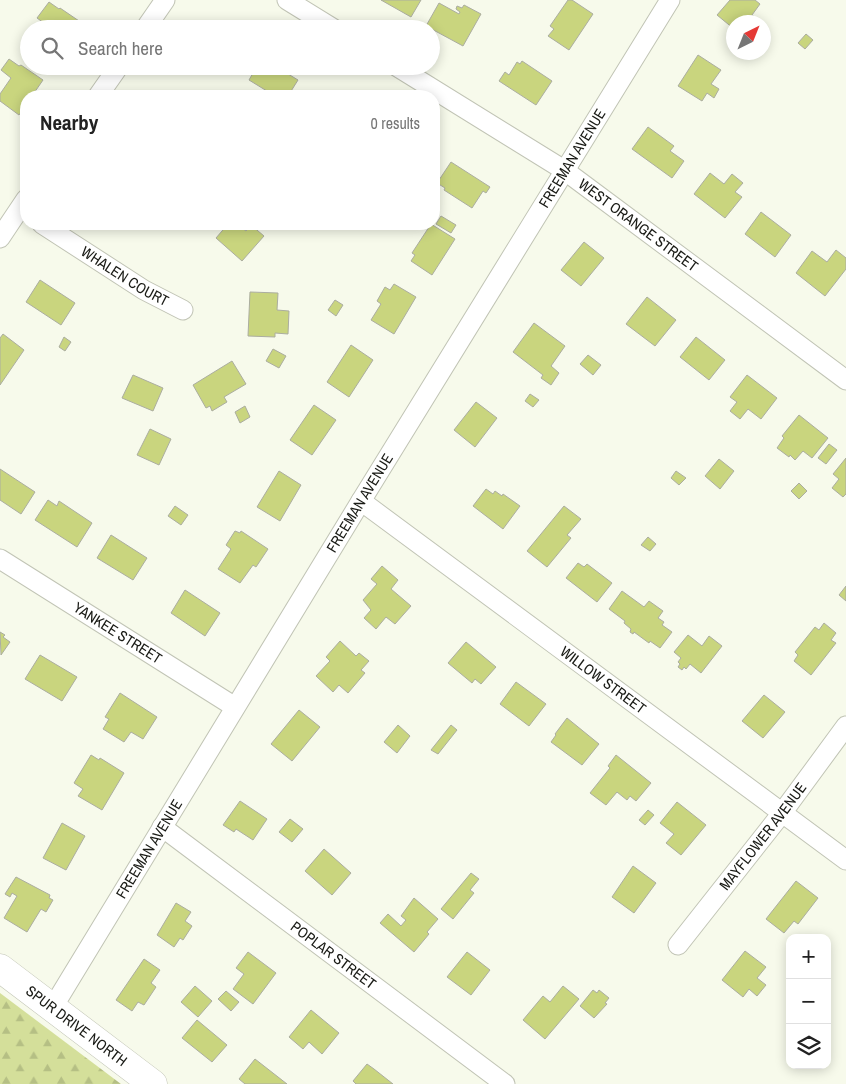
<!DOCTYPE html>
<meta charset="utf-8">
<style>
body{margin:0;font-family:"Archivo Narrow",sans-serif;background:#f2f2f2;color:#222}
.controls{position:absolute;right:15px;bottom:15px;display:grid;overflow:hidden;border-radius:10px;box-shadow:0 2px 12px #0003}
.controls button{width:45px;height:45px;display:grid;place-items:center;padding:0;border:0;border-bottom:1px solid #e0e0e0;background:#fff;color:#222;font:25px sans-serif}
.compass{position:absolute;left:726px;top:15px;width:45px;height:45px;border-radius:50%;background:#fff;box-shadow:0 2px 12px #0003;rotate:43deg}
.list{margin:0;padding:0;list-style:none}
h2{display:flex;justify-content:space-between;align-items:center;height:65px;margin:0;padding:0 20px;font-size:21px}
h2 small{font-size:16px;font-weight:400;color:#767676}
.icon{flex:none;width:28px;height:28px;fill:none;stroke:currentColor;stroke-width:2;stroke-linecap:round;stroke-linejoin:round}
.map{position:relative;flex:none;width:846px;height:1084px;overflow:hidden}
.search{position:absolute;background:#fff;box-shadow:0 2px 12px #0003;left:20px;top:20px;width:420px;height:55px;display:flex;align-items:center;gap:12px;box-sizing:border-box;padding:0 18px;border-radius:28px;color:#767676;font-size:19px}
.panel{position:absolute;background:#fff;box-shadow:0 2px 12px #0003;left:20px;top:90px;width:420px;height:140px;border-radius:20px}
.map>svg:first-child{display:block}
</style>
<div class="map">
<svg width="846" height="1084" viewBox="0 0 846 1084">
<defs>
<pattern id="forest-firs" width="22" height="20" patternUnits="userSpaceOnUse" patternTransform="scale(1.25)"><rect width="22" height="20" fill="#d4df9a"/><path d="M5 1l3.5 6h-7zM16 11l3.5 6h-7z" fill="#b5bf84"/></pattern>
</defs>
<rect width="100%" height="100%" fill="#f7faeb"/>
<path fill="url(#forest-firs)" d="M0,993L121,1084H0Z"/>
<path fill="#c9d57e" stroke="#abada0" d="M381,0H421L411,17Z
M568,0H572L593,14L569,50L548,36L554,29L550,26Z
M730,0H755L760,4L752,15L761,22H734V29L717,15Z
M49,2L59,9L60,8L82,23L78,29H46L48,26L37,18Z
M439,3L459,14L460,12L456,9L457,6L462,8L464,5L481,14L463,46L426,26Z
M207,23L216,29H203Z
M806,34L813,40L805,49L798,43Z
M698,55L721,70L711,84L719,89L714,98L707,93L702,101L678,86Z
M9,59L19,66L21,65L43,80L32,96H26V105L19,115L0,101V94L11,78L1,70Z
M522,61L552,81L536,105L499,81L505,72L509,75L517,62L520,64Z
M257,66H275L298,80L288,96H275L249,80Z
M648,127L674,146L670,151L684,161L672,178L632,149Z
M451,162L490,187L486,193L483,191L472,208L444,190L445,188L437,183Z
M710,173L724,184L732,174L743,183L735,192L742,197L725,218L694,194Z
M761,212L791,235L775,257L745,234Z
M441,216L456,225L451,233L436,224Z
M228,224H237L246,231L251,225L264,236L242,261L216,238Z
M431,224L455,239L432,275L411,261L415,255L412,253Z
M584,242L604,258L581,286L561,270Z
M836,250L846,258V269L825,296L796,273L812,251L827,262Z
M40,280L75,303L61,325L26,302Z
M394,284L416,297L394,334L371,320L381,304L377,301L385,287L390,290Z
M250,292L278,293L277,310L289,311L288,334L275,333V337L248,336Z
M647,297L676,320L655,346L626,324Z
M335,300L343,305L336,316L328,310Z
M534,323L565,346L551,366L559,373L551,385L541,378L543,375L513,352Z
M3,334L24,350L0,385V338Z
M64,337L71,342L65,351L59,347Z
M696,337L725,360L709,380L680,357Z
M351,345L373,360L349,397L327,382Z
M273,349L286,356L279,368L266,361Z
M588,355L601,365L593,375L580,364Z
M232,361L246,384L224,397L227,402L212,411L210,406L206,408L193,385Z
M133,375L163,388L153,411L122,398Z
M747,375L777,398L761,419L748,409L740,419L730,411L737,402L730,397Z
M530,394L539,400L533,407L525,401Z
M476,402L497,418L475,447L454,430Z
M314,405L336,420L312,455L290,440Z
M245,406L250,417L240,423L235,412Z
M799,415L828,438L812,458L803,451L795,460L790,455L789,457L777,448L784,438L782,436Z
M150,429L171,439L159,465L137,455Z
M829,444L837,450L826,464L818,458Z
M846,458V494L843,497L832,488L839,479L833,474Z
M719,459L734,471L720,489L705,476Z
M0,469L35,492L21,514L0,500Z
M279,471L301,485L280,521L257,507Z
M676,471L686,478L679,485L671,478Z
M799,483L807,491L799,499L791,491Z
M486,489L493,494L495,491L502,496L503,494L520,506L503,529L473,506Z
M48,500L57,506L59,501L92,523L77,547L35,520Z
M175,506L188,515L181,525L168,516Z
M564,506L581,519L567,535L571,538L547,567L527,551Z
M235,531L240,533L241,531L268,549L256,567L253,565L240,583L218,569L231,549L226,545Z
M111,535L147,558L133,580L97,558Z
M648,537L656,544L650,551L641,545Z
M578,563L584,567L587,564L612,583L597,602L566,578Z
M382,566L398,580L391,589L411,606L395,624L386,617L376,629L364,618L371,610L363,600L377,584L371,579Z
M846,586V601L839,595Z
M185,590L220,613L205,636L171,613Z
M622,591L644,607L649,601L663,611L658,618L664,622L662,625L672,632L660,648L650,641L649,643L634,632L633,634L630,632L631,629L624,623L625,621L609,609Z
M824,623L836,633L831,640L836,643L811,675L794,661L798,655L795,652L815,627L819,630Z
M0,632L5,635L3,637L10,642L1,655Z
M688,635L702,646L709,636L722,646L701,673L690,664L686,669L684,667L682,670L678,667L680,664L678,662L681,658L674,652Z
M340,641L356,656L359,653L369,661L361,670L365,673L348,693L339,685L333,692L316,676L330,661L326,657Z
M466,642L496,667L481,684L475,679L472,683L448,663Z
M40,655L77,677L62,701L25,679Z
M516,682L546,704L529,726L500,704Z
M120,693L157,717L143,739L131,732L124,742L103,729L109,719L105,717Z
M764,695L785,712L763,738L742,721Z
M299,710L320,727L292,761L271,744Z
M567,718L599,744L582,765L551,742L556,735L555,734Z
M398,725L410,736L397,753L384,742Z
M451,725L457,730L438,754L431,750Z
M91,755L99,760L100,758L124,773L102,810L78,796L83,789L74,783Z
M616,755L651,783L636,801L630,796L627,800L617,792L606,805L590,793L610,768L608,766Z
M240,801L267,819L253,840L236,829L234,832L223,825Z
M677,802L706,825L681,855L666,843L674,834L660,823Z
M648,810L654,815L645,825L639,820Z
M290,819L303,829L292,842L279,832Z
M62,823L85,836L66,870L43,858Z
M324,849L351,873L332,895L305,871Z
M633,866L656,883L634,913L612,897Z
M471,873L479,879L470,890L474,893L453,919L441,909Z
M16,877L50,895L49,898L53,900L46,912L41,909L27,932L4,918L17,896L12,893L10,897L5,894Z
M796,881L818,898L798,924L794,921L784,933L766,919Z
M414,898L438,919L427,932L429,934L414,952L380,923L388,914L401,926L406,920L401,916Z
M176,903L191,912L185,921L192,926L183,940L180,938L174,947L157,935Z
M745,951L766,967L757,978L766,985L757,996L749,989L743,997L722,980Z
M248,952L276,973L253,1004L233,989L244,974L236,968Z
M467,952L490,970L471,995L447,977Z
M144,959L160,970L151,983L156,987L144,1005L138,1002L132,1011L116,1000Z
M195,986L212,1001L198,1017L181,1002Z
M563,986L579,999L545,1039L523,1020L543,996L550,1002Z
M593,990L597,993L599,990L609,998L605,1003L607,1004L594,1018L580,1006Z
M226,991L239,1002L231,1011L218,999Z
M311,1010L339,1033L322,1054L309,1042L303,1049L289,1037Z
M197,1020L227,1045L212,1062L182,1038Z
M255,1059L287,1084H245L239,1079Z
M367,1064L374,1069L393,1084H356L353,1081Z"/>
<g fill="none" stroke-linecap="round" stroke-linejoin="round">
<g stroke="#c1c4b5" stroke-width="21">
<g id="street">
<path d="M287,0L334,29"/>
<path d="M145,29L165,0"/>
<path id="s1" d="M396,66L564,170L846,380"/>
<path d="M98,96L119,66"/>
<path id="s2" d="M42,224L144,290L183,310"/>
<path d="M0,238L26,199"/>
<path id="s3" d="M361,501L846,860"/>
<path id="s4" d="M0,559L235,707"/>
<path id="s5" d="M162,827L505,1084"/>
<path id="s6" d="M678,945L782,813L846,726"/>
<path id="s7" d="M53,1007L361,501L670,0"/>
</g>
</g>
<g stroke="#c1c4b5" stroke-width="29">
<g id="secondary">
<path id="s8" d="M0,968L153,1084"/>
</g>
</g>
<use href="#street" stroke="#fff" stroke-width="19"/>
<use href="#secondary" stroke="#fff" stroke-width="28"/>
</g>
<g text-anchor="middle" stroke-width="4.5" stroke-linejoin="round" paint-order="stroke">
<g font-size="15" fill="#191a15" stroke="#f7faeb">
<text dy="5" stroke="none"><textPath href="#s7" startOffset="995">FREEMAN AVENUE</textPath></text>
<text dy="5" stroke="none"><textPath href="#s1" startOffset="290">WEST ORANGE STREET</textPath></text>
<text dy="5" stroke="none"><textPath href="#s2" startOffset="98">WHALEN COURT</textPath></text>
<text dy="5" stroke="none"><textPath href="#s7" startOffset="590">FREEMAN AVENUE</textPath></text>
<text dy="5" stroke="none"><textPath href="#s4" startOffset="139">YANKEE STREET</textPath></text>
<text dy="5" stroke="none"><textPath href="#s3" startOffset="301">WILLOW STREET</textPath></text>
<text dy="5" stroke="none"><textPath href="#s6" startOffset="138">MAYFLOWER AVENUE</textPath></text>
<text dy="5" stroke="none"><textPath href="#s7" startOffset="185">FREEMAN AVENUE</textPath></text>
<text dy="5" stroke="none"><textPath href="#s5" startOffset="214">POPLAR STREET</textPath></text>
<text dy="5" stroke="none"><textPath href="#s8" startOffset="96">SPUR DRIVE NORTH</textPath></text>
</g>
</g>
</svg>
<div class="controls">
<button>+</button>
<button>−</button>
<button><svg class="icon" aria-label="layers" viewBox="0 0 24 24"><path d="M12 4l9 5-9 5-9-5zM3 14l9 5 9-5"/></svg></button>
</div>
<svg class="compass" viewBox="-18 -18 36 36"><path d="M0-13l5 13h-10z" fill="#e53935"/><path d="M0 13l5-13h-10z" fill="#767676"/></svg>
<div class="search"><svg class="icon" aria-label="search" viewBox="0 0 24 24"><circle cx="10" cy="10" r="6"/><path d="M15 15l6 6"/></svg>Search here</div>
<section class="panel">
<h2>Nearby<small>0 results</small></h2>
<ul class="list">
</ul>
</section>
</div>
